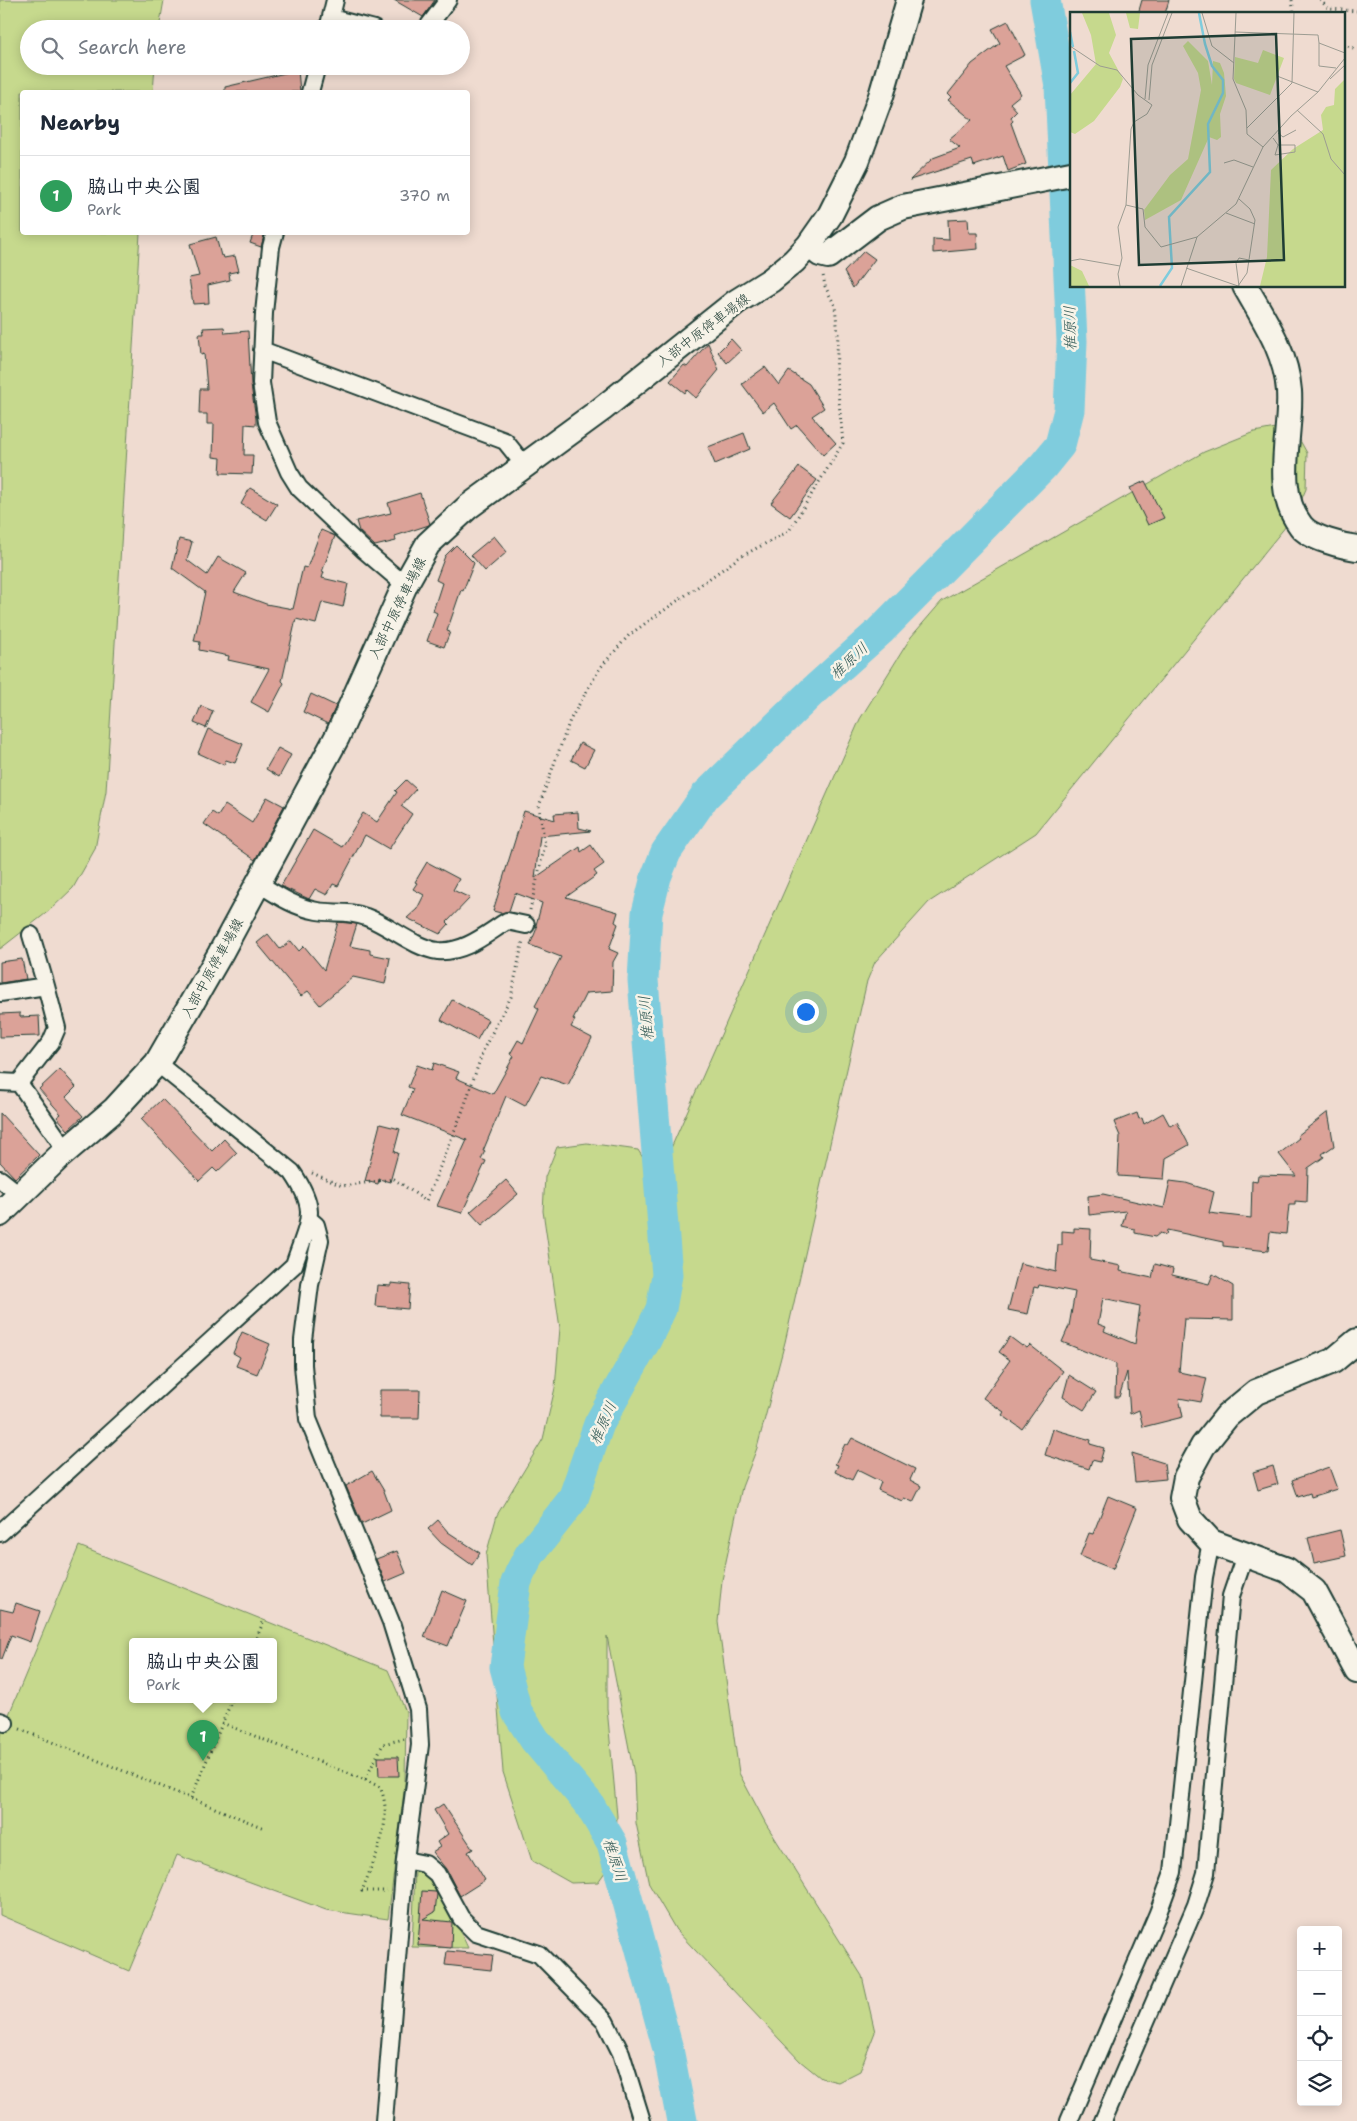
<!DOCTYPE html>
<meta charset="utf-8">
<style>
body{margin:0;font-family:"Shantell Sans","Klee One",sans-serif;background:#f6f6f7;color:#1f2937}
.controls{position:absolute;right:15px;bottom:15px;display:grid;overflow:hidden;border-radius:5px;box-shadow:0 2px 12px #0003}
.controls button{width:45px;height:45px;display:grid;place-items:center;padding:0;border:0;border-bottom:1px solid #e0e1e3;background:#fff;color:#1f2937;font:25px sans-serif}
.you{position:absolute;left:805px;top:1011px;width:18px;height:18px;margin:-12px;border:4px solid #fff;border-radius:50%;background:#1a73e8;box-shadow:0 0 0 8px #1a73e833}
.badge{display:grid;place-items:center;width:32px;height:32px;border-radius:50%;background:#1f3d34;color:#fff;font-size:16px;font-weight:700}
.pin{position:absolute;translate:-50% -41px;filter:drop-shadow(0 1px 2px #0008)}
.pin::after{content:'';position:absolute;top:26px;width:18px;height:15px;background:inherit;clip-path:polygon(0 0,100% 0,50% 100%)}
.popup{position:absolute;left:129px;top:1638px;width:148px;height:65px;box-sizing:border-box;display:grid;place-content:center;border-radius:5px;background:#fff;filter:drop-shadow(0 1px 4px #0005);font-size:16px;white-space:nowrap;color:#747a83}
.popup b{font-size:19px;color:#1f2937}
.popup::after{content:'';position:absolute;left:50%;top:100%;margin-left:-10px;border:10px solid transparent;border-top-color:#fff}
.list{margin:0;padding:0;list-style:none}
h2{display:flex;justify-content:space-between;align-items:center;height:65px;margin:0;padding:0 20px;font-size:21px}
h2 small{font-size:16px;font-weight:400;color:#747a83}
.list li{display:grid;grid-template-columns:32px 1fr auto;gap:15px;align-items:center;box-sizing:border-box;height:80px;padding:0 20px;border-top:1px solid #e0e1e3}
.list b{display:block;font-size:19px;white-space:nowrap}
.list p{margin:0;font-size:16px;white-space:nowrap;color:#747a83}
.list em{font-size:16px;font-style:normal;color:#747a83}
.icon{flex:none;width:28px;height:28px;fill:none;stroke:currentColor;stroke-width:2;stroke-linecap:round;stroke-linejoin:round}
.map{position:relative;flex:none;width:1357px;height:2121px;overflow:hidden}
.search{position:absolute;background:#fff;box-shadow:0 2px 12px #0003;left:20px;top:20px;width:450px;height:55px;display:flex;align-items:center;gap:12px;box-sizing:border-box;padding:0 18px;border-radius:28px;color:#747a83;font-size:19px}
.panel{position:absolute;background:#fff;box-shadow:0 2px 12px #0003;left:20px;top:90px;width:450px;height:145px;border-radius:5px}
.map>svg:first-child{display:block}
</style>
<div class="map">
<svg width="1357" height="2121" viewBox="0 0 1357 2121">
<rect width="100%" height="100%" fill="#efdbd0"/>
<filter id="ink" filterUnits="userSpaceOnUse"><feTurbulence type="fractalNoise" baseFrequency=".02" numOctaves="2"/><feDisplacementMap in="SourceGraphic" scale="10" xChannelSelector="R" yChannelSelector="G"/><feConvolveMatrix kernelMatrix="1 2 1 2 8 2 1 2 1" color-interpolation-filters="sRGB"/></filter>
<g filter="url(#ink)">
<path fill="#c6d98d" stroke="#728b60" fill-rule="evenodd" d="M0,0H164L159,29H29V66H155L153,92H22V232L140,233L106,791L95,849L73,888L50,910L0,949Z
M1281,427L1297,435L1307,453L1306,489L1295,515L1036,833L929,902L875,962L867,981L785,1342L757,1448L742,1487L722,1580L718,1622L739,1773L766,1824L862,1976L875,2032L860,2071L838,2082L821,2078L800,2061L676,1930L649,1884L636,1823L634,1774L607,1636V1708L617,1816L615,1858L598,1882L571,1883L532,1861L503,1772L486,1555L497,1515L543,1439L555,1388L560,1328L543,1211L545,1177L557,1147L587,1143L638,1150L657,1180L860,719L911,637L942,601L1204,452L1254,432Z
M79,1546L388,1670L406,1712L405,1783L388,1919L326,1910L177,1855L129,1971L0,1915V1736ZM133,1642H273V1700H133Z
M415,1871C438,1874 458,1927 468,1948L412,1947Z"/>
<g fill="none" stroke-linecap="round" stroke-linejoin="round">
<path stroke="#7fccdd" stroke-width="31" d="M682,2121L668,2049L612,1843L589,1804L535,1740L517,1712L505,1667L516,1583L520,1573L530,1554L573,1499L599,1424L646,1340L661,1309L667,1275L643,980L647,913L656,877L666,852L705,796L812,692L880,631L1043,466L1060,445L1069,410L1072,341L1060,86L1045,0"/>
</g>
<path fill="#dba298" stroke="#1f3d34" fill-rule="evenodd" d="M394,0H435L423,17Z
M1142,0H1169L1165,14H1138Z
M1008,21L1025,55L1004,66L1021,94L1010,103L1017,111L1011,117L1013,121L1011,123L1026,164L1008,171L1003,156L974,166L972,160L910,180L933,158L960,148L949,139L972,120L948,100L951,97L948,94L972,64L1000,43L992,29Z
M298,70L300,92H225V87Z
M968,219L969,233H977L978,249L933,253V239L949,240L948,220Z
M254,232H265L261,247L250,243Z
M216,237L221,256L223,255L224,258L235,256L239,271L229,273L230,280L208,285L209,303L193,304L189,278L199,276L190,244Z
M864,251L875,259L853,288L844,272Z
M224,327L225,333L248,331L251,385L256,419V425L245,424L244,455H253L252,474L220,473L221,458L213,457L214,424H207V414H199L200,389H207L204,354L201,355L199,334H204L203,328Z
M731,339L741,350L727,363L718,352Z
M708,343L719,370L696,398L687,390L685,393L670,381L684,365L687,367Z
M765,367L779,385L789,371L809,384L824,408L812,416L836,443L823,455L797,425L791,429L774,403L763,412L742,384Z
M744,433L750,449L715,464L708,447Z
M799,467L817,480L790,517L771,503Z
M1145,481L1164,518L1148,525L1130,488Z
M250,488L277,504L267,520L241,504Z
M420,493L430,524L429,525L395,536L396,541L375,546L359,531L356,521L391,513L388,503Z
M321,530L335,536L322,572H324L322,578L348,584L343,607L322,602L316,624L296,619L282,681L284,683L269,712L251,702L269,669L228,660L229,656L199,650L200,642L194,641L205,592L172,568L179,539L192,542L187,560L207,575L218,557L246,573L234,592L266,604L293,609L303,567L307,568Z
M494,536L507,552L485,571L471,555Z
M456,545L474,563L463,591L461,590L447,631L450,632L444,647L427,641L437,613L433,611L442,583L436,580L445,556Z
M311,694L336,706L328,724L303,712Z
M201,706L213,711L206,728L194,723Z
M208,729L243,744L235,763L226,760L224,765L198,753Z
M580,743L594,750L585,767L571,760Z
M278,748L291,755L279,777L266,769Z
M406,780L416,789L401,806L412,814L389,849L365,835L338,886L333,884L327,895L315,889L309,899L281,886L313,830L342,847L363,813L377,822L397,792L395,791Z
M267,797L284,806L255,860L204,824L212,812L218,816L225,805L252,823Z
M524,811L555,820L554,814L578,812L579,828L591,831L540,836L535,878L580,847L581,852L591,845L604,864L594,871L597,875L566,897L618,912L615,922L618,924L609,949L618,953L613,962L612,991L586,993L573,1019L575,1020L571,1027L592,1038L568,1085L541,1076L525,1106L506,1096L483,1151H485L481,1159L486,1161L462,1213L437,1206L467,1140L402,1115L413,1089L408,1087L417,1065L432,1070L434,1063L459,1072L456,1078L493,1094L514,1056L510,1054L518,1040L523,1043L539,1009L535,1006L561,957L530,945L537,928L536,925L542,903L515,893L509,911L501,913L493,911Z
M427,862L459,879L453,890L470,898L447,922L449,924L440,934L407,918L417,909L424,895L413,889L417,883L415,882Z
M338,922L357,924L350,946L370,950V954L390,958L385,984L353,977L320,1005L308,991L301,996L257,943L268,934L280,949L291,941L299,951L304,946L324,970Z
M22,959L26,979L0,983V962Z
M452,1000L488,1020L477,1040L441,1020Z
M20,1013V1017L39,1016L40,1036L0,1037V1014Z
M60,1069L76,1087L66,1097L83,1116L68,1130L57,1117L61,1114L39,1089Z
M162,1099L212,1151L224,1139L237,1153L217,1172L213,1168L199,1181L141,1119Z
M1328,1112L1334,1146L1322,1154L1324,1157L1308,1168L1307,1202L1295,1201V1205H1289L1286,1234L1270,1232L1268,1251L1223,1246V1242L1167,1230L1166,1235L1160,1233L1155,1237L1135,1233V1229L1122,1226L1126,1211L1089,1215L1088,1196L1103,1194L1164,1208L1170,1181L1186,1183L1214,1192L1209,1213L1251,1218L1252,1181L1257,1182L1258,1175L1296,1176L1279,1154L1299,1138L1297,1136Z
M0,1113L39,1155L15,1178L0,1162Z
M1137,1113L1139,1119L1142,1118L1144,1124L1163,1113L1170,1126L1177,1122L1189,1145L1166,1158L1164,1179L1118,1176L1120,1136L1114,1122Z
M380,1124L400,1129L394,1152L398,1153L390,1182L379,1179L378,1184L365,1181Z
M506,1180L518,1194L482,1225L470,1212Z
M1074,1228L1091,1229L1090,1260L1121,1266L1120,1271L1152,1278L1155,1264L1173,1269L1172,1275L1209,1284L1213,1274L1233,1286V1320L1184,1319L1179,1372L1207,1378L1201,1402L1179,1398L1183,1417L1143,1427L1139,1410L1130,1414L1127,1372L1119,1397H1115L1116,1364L1062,1342L1069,1326L1075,1292L1039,1285L1038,1288L1034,1287L1028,1314L1008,1310L1020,1263L1056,1272L1058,1245H1062V1231L1074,1232ZM1103,1298L1140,1306L1135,1344L1104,1331L1106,1327L1098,1324Z
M391,1283L410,1285L408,1309L375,1306L377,1285L391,1286Z
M242,1332L270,1344L257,1374L236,1366L240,1357L233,1353Z
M1010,1337L1022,1346L1023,1345L1027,1348L1030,1345L1063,1371L1022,1429L1002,1415L1004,1412L983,1398L1010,1360L999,1352Z
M1069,1375L1096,1392L1084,1410L1063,1397Z
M380,1390H420L419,1418H380Z
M1053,1429L1091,1440L1090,1444L1104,1448L1100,1462L1092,1460L1089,1469L1045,1455Z
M852,1438L915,1469L910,1480L921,1486L913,1502L904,1498L902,1501L878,1490L881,1482L857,1470L852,1480L835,1472L838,1465L835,1464L845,1444L848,1445Z
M1132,1453L1164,1463L1166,1479L1135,1482Z
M1273,1466L1278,1484L1258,1490L1253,1472Z
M1329,1467L1337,1489L1311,1497L1310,1493L1298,1497L1292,1480Z
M372,1471L384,1491L391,1510L362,1524L346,1486Z
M1108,1496L1137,1508L1113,1569L1080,1556L1089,1533L1093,1534Z
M438,1520L448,1532L480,1553L472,1565L441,1543L428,1529Z
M1340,1530L1346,1556L1314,1563L1308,1538Z
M397,1551L406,1573L385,1582L376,1559Z
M442,1590L467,1601L448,1646L424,1637Z
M16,1603L40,1611L30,1642L11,1635L2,1659H0V1609L13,1612Z
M378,1757H398L399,1776H379Z
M443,1804L473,1849L468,1852L485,1880L460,1896L446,1869L432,1852L440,1847L437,1842L448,1834L434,1810Z
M422,1891L436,1892L437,1894L435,1912L423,1919L452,1922L451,1948L418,1945Z
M447,1951L493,1955L491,1970L445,1965Z"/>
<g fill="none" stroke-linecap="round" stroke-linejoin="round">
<g stroke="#1f3d34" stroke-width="20">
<path id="street" d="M331,18L374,29
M328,29L335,0
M426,29L448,0
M310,92L317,66
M275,232L271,247L264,313L261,383L267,422L289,472L299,488L365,551L405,585
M262,350L505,441L525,466
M258,883C277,895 294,907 317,911C333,914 349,910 366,917C389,925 414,948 438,951C465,953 486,934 507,921L526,925
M31,935L46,986
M0,993L46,986L57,1028L51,1042L19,1083
M0,1082L19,1083
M19,1083L66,1150
M0,1179L19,1194
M309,1219L316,1225L320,1240L310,1285L303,1340V1365L308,1419L391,1622L418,1709L420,1745L405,1860L384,2121
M0,1533L294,1265C308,1222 320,1212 292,1172L157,1063
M0,1721L5,1723
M405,1860L425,1864L437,1874L461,1918L476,1933L539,1954L605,2021L621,2053L642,2121
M1069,2121L1158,1913L1173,1872L1204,1577L1211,1542
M1103,2121L1196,1905L1206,1873L1231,1596L1245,1555"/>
</g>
<g stroke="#1f3d34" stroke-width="28">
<path id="secondary" d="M809,245L820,254L828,256L878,218L903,207L1071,174
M1245,286C1264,320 1286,351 1289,391C1292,434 1272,489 1301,526C1310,538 1342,546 1357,548
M0,1214L60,1156L114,1110L157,1063L220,954L337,737L405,585L428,544L468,507L602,409L736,302L771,280L794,261L809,245L830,215L857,161L881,96L909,0
M1357,1341L1333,1361L1256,1392L1227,1416L1203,1446L1186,1477L1182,1498L1190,1519L1211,1542L1287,1570L1314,1591L1357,1671"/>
</g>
<path stroke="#1f3d34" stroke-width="3" stroke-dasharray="1 4" stroke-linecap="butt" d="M1292,0L1294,14
M1320,0L1329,9L1357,11
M1343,45L1357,49
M530,910L545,845L539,806L570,720L600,668L629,635L740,557L789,531L843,443L836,372L838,334L835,306L825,286L823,275
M312,1173L342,1186L394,1179L426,1201L463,1110L484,1048L511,997L523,940
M255,1642L264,1620
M222,1723L365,1780L383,1744L404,1739
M20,1729L264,1828
M365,1780L380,1787C395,1820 374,1859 362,1891H387
M191,1798L232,1700"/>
<use href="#street" stroke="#f7f3e8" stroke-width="16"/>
<use href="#secondary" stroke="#f7f3e8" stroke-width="24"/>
</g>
</g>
<g text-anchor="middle" stroke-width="5" stroke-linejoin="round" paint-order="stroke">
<g font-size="14" fill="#1f3d34" stroke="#f7f3e8">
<text transform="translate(703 330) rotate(-37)" y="5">入部中原停車場線</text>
<text transform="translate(397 608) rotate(-64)" y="5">入部中原停車場線</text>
<text transform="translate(212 968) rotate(-61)" y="5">入部中原停車場線</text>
</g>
<g font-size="15" font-style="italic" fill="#325a56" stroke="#f7f3e8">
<text transform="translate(1070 328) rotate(-91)" y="5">椎原川</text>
<text transform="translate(849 661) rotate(-43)" y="5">椎原川</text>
<text transform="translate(646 1018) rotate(-95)" y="5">椎原川</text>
<text transform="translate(603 1423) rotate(-66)" y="5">椎原川</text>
<text transform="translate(615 1860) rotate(72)" y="5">椎原川</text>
</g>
</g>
<g transform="translate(1070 12)">
<rect width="275" height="275" fill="#efdbd0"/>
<path d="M12,1H39L46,23L39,41L53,67L50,75L24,109L5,122L0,120V83L26,52L21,23ZM56,1H70L68,17L60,16ZM118,29L138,49L142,73L143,49L150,51L154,61L156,84L150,102L151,125L147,128L139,125L111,188L75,208L74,198L100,163L118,147L131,78L128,61L113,34ZM193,38L214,46L200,83L166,71L164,67L165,45L188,51ZM275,67V274H190L197,245L201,158L223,137L253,118L251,103L256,95L264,93L265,77ZM0,253L12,259L19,274H0Z" fill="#c6d98d"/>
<path fill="none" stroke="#7fccdd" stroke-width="2.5" d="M0,20L3,35M0,71L8,61L4,39M90,274L102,256L99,205L140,160L138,112L153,81V68L142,54L135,32L129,1"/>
<path fill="none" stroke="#9c9c92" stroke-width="1" d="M132,1L142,34L164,51M166,1L163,67L176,98L177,122L193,135M165,20L248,23L249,31L275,41M249,31V54L266,56M0,34L30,54L47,58L68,83L82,93L77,102L64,110L61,117L56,193L48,215L52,246L48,262L50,274M207,64L248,80M260,67L275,53M75,87L78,53L98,1M79,88L82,53L102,1M227,98L253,122L261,147L275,163M177,116L222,71L224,1M208,121L213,125L226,118M203,126L208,133H225V140L205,143L208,133M154,151L164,148L183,155M56,193L73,197L75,215L91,235L127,225M156,201L185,212M0,249L10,247L50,254M116,256L168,274M111,274L127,225L166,192L193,135L221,104L248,80L275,46M168,274L177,261L185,208L180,197L169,187M169,274L166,251L169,246L179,248"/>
<path fill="#1f3d34" fill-opacity="0.15" stroke="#1f3d34" stroke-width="2.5" d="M206,22L214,248L69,253L61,27Z"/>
<rect width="275" height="275" fill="none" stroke="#1f3d34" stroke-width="2.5"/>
</g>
</svg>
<div class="controls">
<button>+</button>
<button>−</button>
<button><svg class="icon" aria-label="locate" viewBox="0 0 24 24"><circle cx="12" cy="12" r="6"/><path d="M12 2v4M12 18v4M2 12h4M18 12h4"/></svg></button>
<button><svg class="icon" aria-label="layers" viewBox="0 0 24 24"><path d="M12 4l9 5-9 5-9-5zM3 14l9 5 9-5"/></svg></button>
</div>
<div class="you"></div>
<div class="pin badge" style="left:203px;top:1761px;background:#2e9e5b">1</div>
<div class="popup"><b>脇山中央公園</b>Park</div>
<div class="search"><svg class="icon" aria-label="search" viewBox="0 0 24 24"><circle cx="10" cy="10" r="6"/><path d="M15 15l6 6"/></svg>Search here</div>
<section class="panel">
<h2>Nearby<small></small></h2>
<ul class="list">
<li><span class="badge" style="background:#2e9e5b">1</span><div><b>脇山中央公園</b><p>Park</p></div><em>370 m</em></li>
</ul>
</section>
</div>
